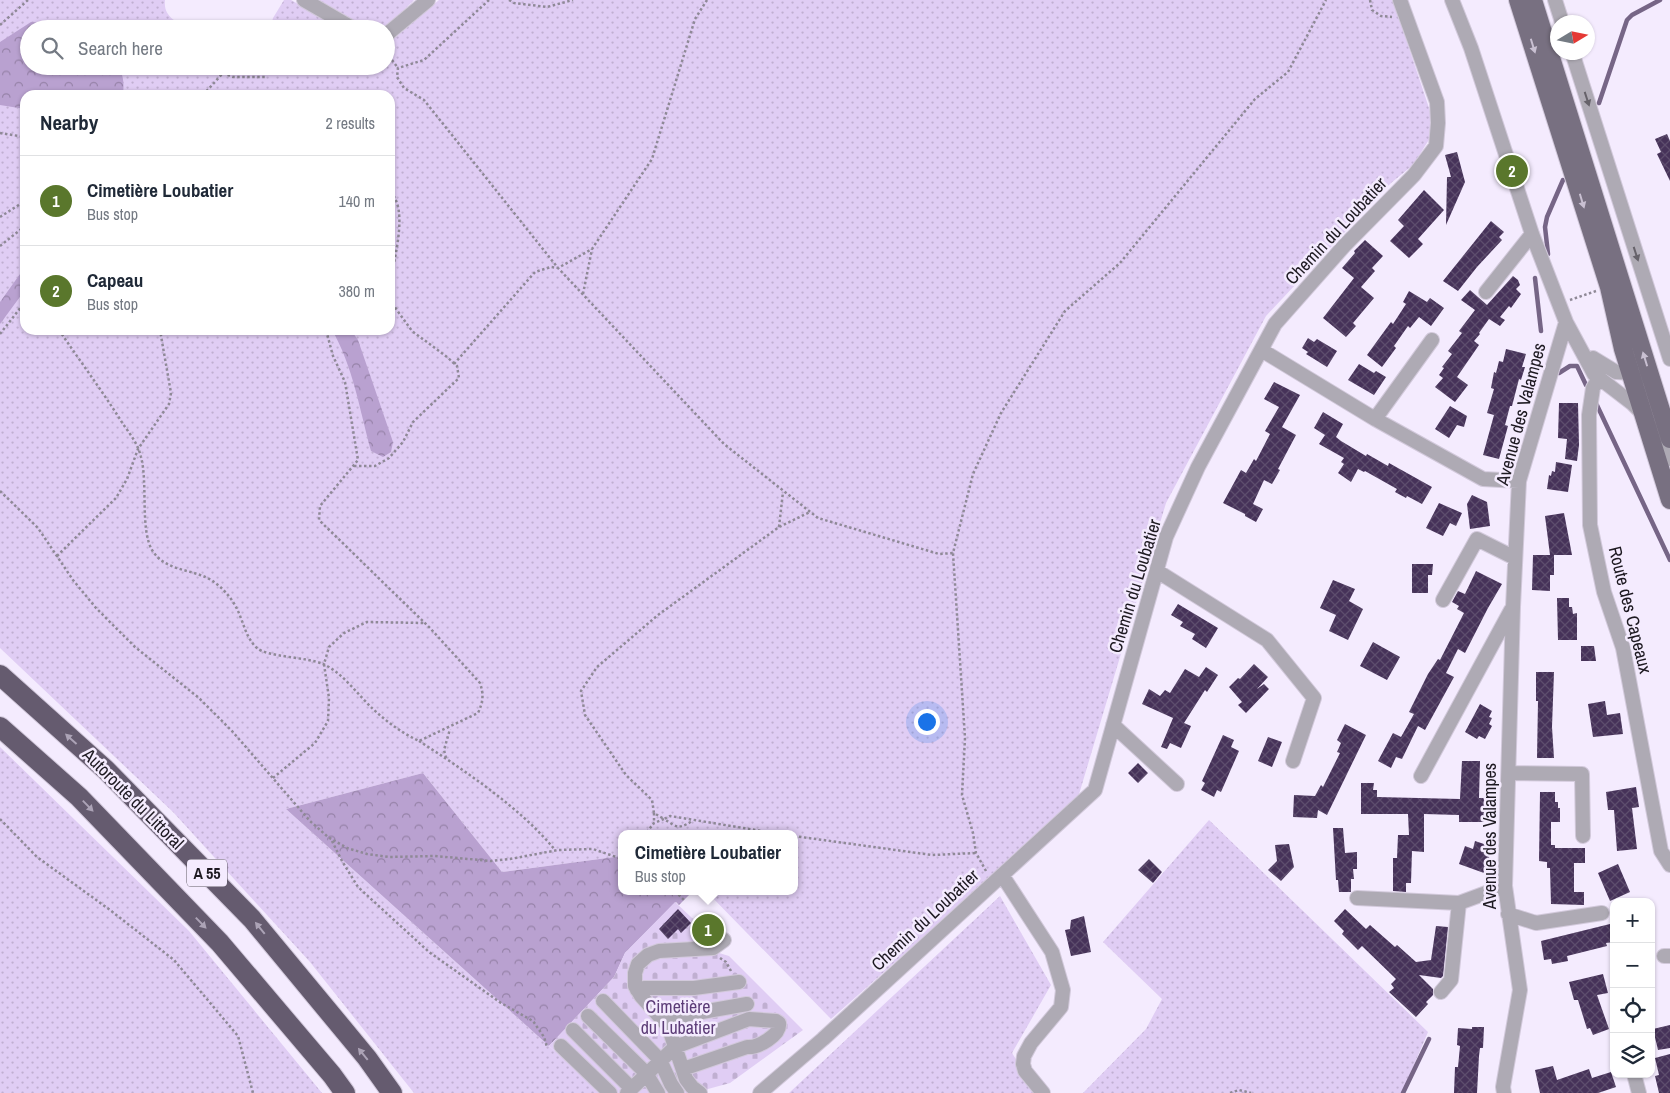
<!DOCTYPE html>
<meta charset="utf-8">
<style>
body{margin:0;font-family:"Archivo Narrow",sans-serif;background:#f2f2f3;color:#1f2937}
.controls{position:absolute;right:15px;bottom:15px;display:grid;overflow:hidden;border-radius:10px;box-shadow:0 1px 4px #0004}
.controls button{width:45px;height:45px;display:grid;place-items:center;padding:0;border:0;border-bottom:1px solid #e0e1e3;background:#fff;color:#1f2937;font:25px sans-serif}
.compass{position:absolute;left:1550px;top:15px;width:45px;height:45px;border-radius:50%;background:#fff;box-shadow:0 1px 4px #0004;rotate:80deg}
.you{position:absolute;left:926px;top:721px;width:18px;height:18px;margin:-12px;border:4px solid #fff;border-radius:50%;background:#1a73e8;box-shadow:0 0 0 8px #1a73e833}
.badge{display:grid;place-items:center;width:32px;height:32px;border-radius:50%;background:#5a772c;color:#fff;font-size:16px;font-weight:700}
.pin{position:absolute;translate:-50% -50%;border:2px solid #fff;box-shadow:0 1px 5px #0006}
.popup{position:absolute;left:618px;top:830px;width:180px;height:65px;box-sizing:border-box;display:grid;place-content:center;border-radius:10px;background:#fff;filter:drop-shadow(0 1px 4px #0005);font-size:16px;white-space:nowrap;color:#747a83}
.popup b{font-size:19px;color:#1f2937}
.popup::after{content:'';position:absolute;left:50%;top:100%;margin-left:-10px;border:10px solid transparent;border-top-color:#fff}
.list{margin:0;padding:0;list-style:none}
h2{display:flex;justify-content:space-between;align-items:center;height:65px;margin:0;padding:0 20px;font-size:21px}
h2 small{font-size:16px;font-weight:400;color:#747a83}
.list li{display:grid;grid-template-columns:32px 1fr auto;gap:15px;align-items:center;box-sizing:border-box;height:90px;padding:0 20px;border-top:1px solid #e0e1e3}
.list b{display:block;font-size:19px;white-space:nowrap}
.list p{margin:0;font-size:16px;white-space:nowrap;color:#747a83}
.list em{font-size:16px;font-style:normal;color:#747a83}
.icon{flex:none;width:28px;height:28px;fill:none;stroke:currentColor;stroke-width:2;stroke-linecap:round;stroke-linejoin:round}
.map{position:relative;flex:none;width:1670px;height:1093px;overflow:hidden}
.search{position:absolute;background:#fff;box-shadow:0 1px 4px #0004;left:20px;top:20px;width:375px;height:55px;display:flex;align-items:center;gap:12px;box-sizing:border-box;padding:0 18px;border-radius:28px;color:#747a83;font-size:19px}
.panel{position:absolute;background:#fff;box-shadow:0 1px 4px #0004;left:20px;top:90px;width:375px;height:245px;border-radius:15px}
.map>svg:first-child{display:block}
</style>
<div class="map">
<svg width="1670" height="1093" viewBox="0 0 1670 1093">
<defs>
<pattern id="grass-dots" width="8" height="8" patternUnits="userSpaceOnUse" patternTransform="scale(1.25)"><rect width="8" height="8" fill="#e0cdf4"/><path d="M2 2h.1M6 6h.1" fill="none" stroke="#c0afd1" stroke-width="1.8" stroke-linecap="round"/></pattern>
<pattern id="forest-crowns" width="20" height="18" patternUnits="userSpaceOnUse" patternTransform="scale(1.25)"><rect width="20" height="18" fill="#b9a1d0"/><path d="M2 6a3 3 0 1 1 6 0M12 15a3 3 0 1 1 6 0" fill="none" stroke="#9682a8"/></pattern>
<pattern id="cemetery-stones" width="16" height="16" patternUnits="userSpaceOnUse" patternTransform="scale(1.25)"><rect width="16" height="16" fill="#e0cdf4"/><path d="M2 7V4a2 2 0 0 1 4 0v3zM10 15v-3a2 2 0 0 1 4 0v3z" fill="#c0afd1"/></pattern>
<pattern id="building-cross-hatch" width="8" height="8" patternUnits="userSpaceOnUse" patternTransform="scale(1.25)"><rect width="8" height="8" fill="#463259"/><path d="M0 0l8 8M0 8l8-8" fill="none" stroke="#5d4d6d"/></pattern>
</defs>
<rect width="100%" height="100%" fill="#f4ebfe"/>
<path fill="url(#grass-dots)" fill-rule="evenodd" d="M0,0H165C163,17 177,22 190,29H29V66H386V42L391,41L439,0H1393L1430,111V138L1413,165L1391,183L1266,316L1166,503L1077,801L831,1019L706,891H794V834H622V856L502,872L423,773L286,809L549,1046L603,1093H414L310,962L173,812L0,648ZM25,95H390V330H25Z
M284,0H291L342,29H270L273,18Z
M318,0H414L386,28L369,29Z
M0,747L189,931L322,1093H0Z
M1209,820L1428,1032L1402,1093H1083L1146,1029L1162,999L1103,942Z
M1000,896L1051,985L1012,1053L1037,1093H789Z"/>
<path fill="url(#forest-crowns)" d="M31,22L45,23L49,29H29V66H118C124,75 124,85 123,95H25V109L0,105V42Z
M25,267V290L0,324V302Z
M332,330H351L358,340L393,442L391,452L383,457L371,451C360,411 353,366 332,330Z
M423,773L502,872L622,856V891H693L679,905L676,902L625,953L614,977L549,1046L286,809Z"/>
<path fill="url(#cemetery-stones)" d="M675,902L707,932L709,943L713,948L719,953L729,956L803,1030L730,1083L708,1089L705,1093H605L549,1046L614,977L625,953Z"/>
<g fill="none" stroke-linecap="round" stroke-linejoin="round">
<path stroke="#766586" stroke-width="4.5" d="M1599,103L1627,20L1632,15L1660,0
M1548,254L1545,227L1547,217L1563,180
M1535,278L1541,331
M1559,373L1570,366H1577L1586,385
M1595,401L1670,560
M1403,1093L1429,1039"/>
</g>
<path fill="url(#building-cross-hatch)" d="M1667,134L1670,141V181L1657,154L1661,152L1655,139Z
M1457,152L1465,182L1446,225L1447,177H1451L1445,155Z
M1424,190L1444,210L1418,239L1423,244L1409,258L1390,241L1404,226L1398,220Z
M1491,221L1504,232L1499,237L1502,240L1477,267L1458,291L1443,281Z
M1365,240L1383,256L1372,268L1375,271L1361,287L1374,298L1353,323L1356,326L1346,337L1323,318L1354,278L1342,268L1355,253L1354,251Z
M1513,276L1518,280L1520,285L1516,289L1521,294L1511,308L1509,306L1500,317L1505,320L1500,326L1489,319L1479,333L1480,334L1474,341L1479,345L1457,377L1468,385L1455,402L1435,387L1443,378L1439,375L1444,368L1442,367L1452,354L1448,351L1462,333L1459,331L1475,310L1461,300L1470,290L1487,305Z
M1409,291L1427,302L1430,298L1444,308L1431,326L1419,317L1410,328L1408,326L1394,346L1396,348L1382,367L1367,355L1391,322L1393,324L1406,304L1403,302Z
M1308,338L1314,342L1317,339L1337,351L1327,367L1306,354L1308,352L1302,348Z
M1506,349L1526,354L1522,367H1525L1521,380L1519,379L1512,406H1510L1505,425L1508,426L1499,459L1483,455L1494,415L1487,413L1494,389L1491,388L1494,372L1496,373L1499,361L1503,362Z
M1359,364L1374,373L1376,371L1386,377L1374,395L1348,380Z
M1274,382L1300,395L1282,427L1296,435L1278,469L1280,470L1272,484L1264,480L1253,504L1263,509L1256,522L1245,516V514L1223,503L1241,470L1246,473L1254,459L1256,461L1270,434L1265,431L1279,407L1264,399Z
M1559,403H1578L1579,445L1577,461L1565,459L1567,439L1558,438Z
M1450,406L1467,416L1464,427L1457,425L1449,438L1435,429Z
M1323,412L1343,424L1336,437L1341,441L1366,456L1367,454L1388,466L1389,463L1432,487L1422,504L1407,496L1406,498L1395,492L1397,489L1365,471L1364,472L1358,469L1351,482L1338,473L1344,464L1341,462L1344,458L1319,444L1325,435L1314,428Z
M1556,462L1572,465L1568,492L1547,489L1549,475L1551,476L1552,471L1555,472Z
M1472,495L1487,502L1490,526L1470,529L1467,504Z
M1439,503L1462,513L1456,526L1450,523L1443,536L1426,528Z
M1564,513L1572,555H1550L1545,516Z
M1533,555H1554V575H1550V591L1532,590Z
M1412,564H1433L1432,575H1428V593H1412Z
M1476,571L1502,584L1488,608L1465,653L1458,649L1446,673L1454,677L1425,730L1418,726L1402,759L1396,757L1391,768L1378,761L1393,733L1401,737L1414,714L1409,712L1428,674L1438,659L1440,660L1464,613L1457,609L1459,606L1452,602L1458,591L1465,594Z
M1333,580L1355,589L1349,601L1363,609L1348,640L1329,631L1336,615L1320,608Z
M1557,598H1569V607H1572L1573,614L1577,613V640H1558Z
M1178,604L1218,628L1206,648L1192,639L1195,634L1180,626L1183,622L1171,615Z
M1373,642L1400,657L1387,680L1360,666Z
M1581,646H1594L1596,661H1581Z
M1254,664L1268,677L1257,689L1264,684L1269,689L1246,713L1238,705L1242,702L1229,687L1238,678L1240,679Z
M1206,667L1218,675L1207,692L1205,690L1184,723L1191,726L1181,748L1170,743L1167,749L1161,747L1173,718L1142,704L1149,689L1160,696L1165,690L1170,693L1185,669L1199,677Z
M1536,672H1554L1552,727L1554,758H1537L1538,701H1536Z
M1605,701L1607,715L1620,713L1623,734L1593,737L1588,704Z
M1480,704L1492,711L1489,717L1492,718L1489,724L1492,726L1485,739L1479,736L1477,739L1465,732Z
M1345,724L1366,735L1327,815L1318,810L1317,818L1293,817L1294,795L1315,796L1321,785L1323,787L1340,753L1337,752L1341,743L1337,740Z
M1223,735L1234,740L1231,747L1239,751L1221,792L1217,790L1214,797L1201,790L1205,783L1202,781Z
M1268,737L1282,742L1272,767L1258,761Z
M1462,761H1480L1479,798H1488V822H1459V815L1424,814V852L1412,851L1411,883H1406V892L1393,891V858H1397L1398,835H1409L1408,814H1361V783H1374L1373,790H1377V797L1460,799Z
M1138,763L1148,773L1138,783L1128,773Z
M1636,787L1639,807L1632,808L1637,849L1617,851L1614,810H1608L1606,792Z
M1540,792H1555V802H1558V808H1560V822H1551V845H1555V848H1585V863H1574V892H1584V905L1551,904L1550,868H1547V862L1539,861Z
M1333,828H1343L1345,853L1357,852V869H1353L1354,879H1351V892H1339L1338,880H1336Z
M1475,841L1487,845L1485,853L1490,855L1484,873L1459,864L1465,846L1473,849Z
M1289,844L1294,867L1281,881L1268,870L1277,861L1275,845Z
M1149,859L1162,872L1153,883L1138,870Z
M1618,864L1630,892L1610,901L1598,873Z
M678,909L691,923L681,933L678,929L668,939L659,929Z
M1345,909L1366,929L1370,925L1395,947L1397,945L1416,962L1431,960L1436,926L1448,927L1443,976L1441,978L1419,975L1433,989V995L1426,1002L1428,1004L1416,1017L1389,992L1394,988L1391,984L1396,979L1362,946L1358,950L1342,934L1344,931L1334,921Z
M1084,916L1091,952L1071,956L1065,930L1070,929L1071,920Z
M1614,923V942L1606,943L1607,946L1567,956L1568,961L1552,964L1551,959L1544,960L1541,941Z
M1603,974L1608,993L1597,995L1609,1029L1593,1035L1590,1028L1587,1029L1578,1000H1574L1569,982Z
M1670,1025V1048L1658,1050L1653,1029Z
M1472,1027H1484L1483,1048H1480L1479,1056L1477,1093H1454L1455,1067H1458L1460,1046L1457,1045L1458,1028L1472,1029Z
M1670,1054V1093H1659L1655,1076L1659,1075L1655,1058Z
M1553,1066L1557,1080L1589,1069L1592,1078L1611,1072L1616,1087L1598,1093H1540L1535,1070Z"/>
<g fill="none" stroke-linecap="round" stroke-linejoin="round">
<g stroke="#d2c9db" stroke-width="16">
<path id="minor" d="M304,0L354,29
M1452,0L1471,48L1532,234L1566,322L1594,374L1633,404L1644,415
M1555,0L1562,22
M386,35L428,0
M1572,52L1670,359
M1486,292L1532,234
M1263,351L1375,419L1483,479L1519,481
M1593,358L1616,372L1631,373L1638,378
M1598,361L1599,378L1593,388L1589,415L1590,525L1604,592L1623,648L1661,851L1670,865
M1375,419L1432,340
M1660,428L1670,459
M1157,571L1267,640L1314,698L1293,761
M1443,600L1477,539L1515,558
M1113,725L1177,784
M1509,773L1582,774L1583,836
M1421,776L1511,610
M1002,875L1052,952L1063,990L1061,1007L1031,1043L1024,1056L1023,1064L1025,1071L1043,1093
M1357,898L1459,903L1505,886
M1508,914L1536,923L1602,913
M1664,956H1670
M637,990L644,988H694L739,982
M1441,992L1451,980L1459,903
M603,1001L660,1060L671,1084L677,1093
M588,1016L646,1073L658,1093
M663,1019L747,1004
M573,1030L631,1088
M561,1046L610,1093
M1634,1074L1639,1093
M627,1093L675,1047L749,1019L776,1021L779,1023C781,1035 758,1048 747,1047L683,1069
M700,1093L692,1087L686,1079L668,1026L641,996L635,986V973L638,964L648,955L659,951L713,948L724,940
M760,1093L823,1039L1095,790L1166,537L1198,467L1275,324L1344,246L1414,175L1436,146L1438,123L1437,102L1400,0
M1504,1093L1503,1087L1520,990L1505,886L1513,607L1519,481L1566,322"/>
</g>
<g stroke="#d2c9db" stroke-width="20">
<path id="major" d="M1518,0L1609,287L1623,349L1670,500
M1533,0L1670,439"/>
</g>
<g stroke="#d2c9db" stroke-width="22">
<path id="highway" d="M0,675L106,770L252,919L367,1058L392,1093
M0,727L79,797L220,943L332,1075L345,1093"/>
</g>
<path stroke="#8f8997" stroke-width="2.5" stroke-dasharray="2.5 2.5" stroke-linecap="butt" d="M489,0L424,60L398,68L397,77L404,88L424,100L558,268L724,444L818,518L939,554L953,553
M509,0L514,3L547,7L573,0
M1370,0L1372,10L1381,16L1392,17
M0,25L28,0
M386,52L398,68
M223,73L233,77H266
M203,95L223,73L225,66
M0,133L25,137
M390,192C409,208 394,260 390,282
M0,217L25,201
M0,246L25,226
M583,294L592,249
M1570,300L1596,291
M59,330C80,361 103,392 123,424C130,434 138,444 141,457C148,483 140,529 152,550C166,573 195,568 214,582C224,589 233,600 238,611C244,624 246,638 257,648C267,657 307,657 323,664C342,672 358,695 373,709C387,722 402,733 419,741L478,713C483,702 484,695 480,683L430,628L319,520L320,506L358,460L345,382L333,356L326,330
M0,334L25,302
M454,364L535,272L551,267L558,268L592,249L652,159L695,19L707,0
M354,466H375L389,458L403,442L413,422L459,378L457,366L447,357L412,331L394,306L390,295
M0,491L38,528L73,580L96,608L135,647L199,698L232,731L310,821L328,837L347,848L367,854L389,857L435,856L491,861L510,859L558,850L593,849L622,859
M779,527L783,492
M57,556L116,498L127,479L138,449L169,404L171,393L160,330
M419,741C464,770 522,809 555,850
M446,758L444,750L450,729
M273,778L315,743L328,721L329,698L324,664L329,647L344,633L367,622L425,623
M654,813V823
M0,819L37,857L110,910L174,960L238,1036L253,1093
M642,834L647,832L654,823L664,819C677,827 678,830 692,821
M780,834L670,816L664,819L654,813L652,800L626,775L585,715L581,691L597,667L658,615L779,527L810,512
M794,836L932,855L976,853
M332,841L342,861L358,887L429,952L501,1003L533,1021L544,1037L547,1047
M986,871L976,853L973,833L962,795L965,738L953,553L973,474L1001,413L1065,311L1120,263L1255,99L1288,72L1326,0
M675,891L684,900
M720,958L726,962L731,971
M1230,1093L1239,1090L1251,1093"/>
<use href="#minor" stroke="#aeaab4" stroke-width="14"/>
<use href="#major" stroke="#787081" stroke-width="18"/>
<use href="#highway" stroke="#655b6f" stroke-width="20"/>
</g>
<defs><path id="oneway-solid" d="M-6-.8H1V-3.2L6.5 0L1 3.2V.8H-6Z" transform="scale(1.25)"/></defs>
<g fill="#c9c0d2">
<use href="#oneway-solid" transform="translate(1533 46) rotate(73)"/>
<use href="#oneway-solid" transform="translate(1582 201) rotate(73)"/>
<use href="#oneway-solid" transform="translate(1645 359) rotate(-107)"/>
</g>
<g fill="#66626a">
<use href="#oneway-solid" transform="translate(1587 99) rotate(72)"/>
<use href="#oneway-solid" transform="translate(1636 254) rotate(72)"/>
</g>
<g fill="#aca3b6">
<use href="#oneway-solid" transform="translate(71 739) rotate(-138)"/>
<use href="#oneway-solid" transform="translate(88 806) rotate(46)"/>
<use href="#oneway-solid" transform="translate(201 923) rotate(46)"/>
<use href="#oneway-solid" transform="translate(260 928) rotate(-129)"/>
<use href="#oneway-solid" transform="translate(363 1054) rotate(-129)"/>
</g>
<g text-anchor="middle" stroke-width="5" stroke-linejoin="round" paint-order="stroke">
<rect fill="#f4ebfe" stroke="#5e5863" stroke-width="1" x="187" y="859.5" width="40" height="27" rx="4"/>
<g font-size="16" font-weight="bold" fill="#1d1921">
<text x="207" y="879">A 55</text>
</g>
<g font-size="18" fill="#1d1921" stroke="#f4ebfe">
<text transform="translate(1336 231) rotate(-47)" y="6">Chemin du Loubatier</text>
<text transform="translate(1521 414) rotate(-75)" y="6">Avenue des Valampes</text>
<text transform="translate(1135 586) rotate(-73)" y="6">Chemin du Loubatier</text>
<text transform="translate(1630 610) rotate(76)" y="6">Route des Capeaux</text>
<text transform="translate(133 799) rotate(45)" y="6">Autoroute du Littoral</text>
<text transform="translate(1490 836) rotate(-90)" y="6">Avenue des Valampes</text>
<text transform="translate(925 920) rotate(-43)" y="6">Chemin du Loubatier</text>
</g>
<g font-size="18" fill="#5c3c77" stroke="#f4ebfe">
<text x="678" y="1013">Cimetière<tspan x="678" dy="21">du Lubatier</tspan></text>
</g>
</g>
</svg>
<div class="controls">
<button>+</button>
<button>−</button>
<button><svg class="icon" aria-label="locate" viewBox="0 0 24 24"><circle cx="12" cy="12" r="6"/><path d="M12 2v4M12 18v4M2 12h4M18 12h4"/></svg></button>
<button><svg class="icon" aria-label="layers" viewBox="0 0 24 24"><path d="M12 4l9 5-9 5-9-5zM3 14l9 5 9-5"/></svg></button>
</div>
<svg class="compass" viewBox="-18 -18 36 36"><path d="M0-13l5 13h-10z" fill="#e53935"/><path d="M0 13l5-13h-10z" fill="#747a83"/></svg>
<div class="you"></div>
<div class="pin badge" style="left:708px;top:930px">1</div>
<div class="popup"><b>Cimetière Loubatier</b>Bus stop</div>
<div class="pin badge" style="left:1512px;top:171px">2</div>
<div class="search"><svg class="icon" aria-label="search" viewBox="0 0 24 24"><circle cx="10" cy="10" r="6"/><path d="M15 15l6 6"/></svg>Search here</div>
<section class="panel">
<h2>Nearby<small>2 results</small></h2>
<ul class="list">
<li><span class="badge">1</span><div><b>Cimetière Loubatier</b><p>Bus stop</p></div><em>140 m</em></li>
<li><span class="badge">2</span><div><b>Capeau</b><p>Bus stop</p></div><em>380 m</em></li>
</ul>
</section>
</div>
